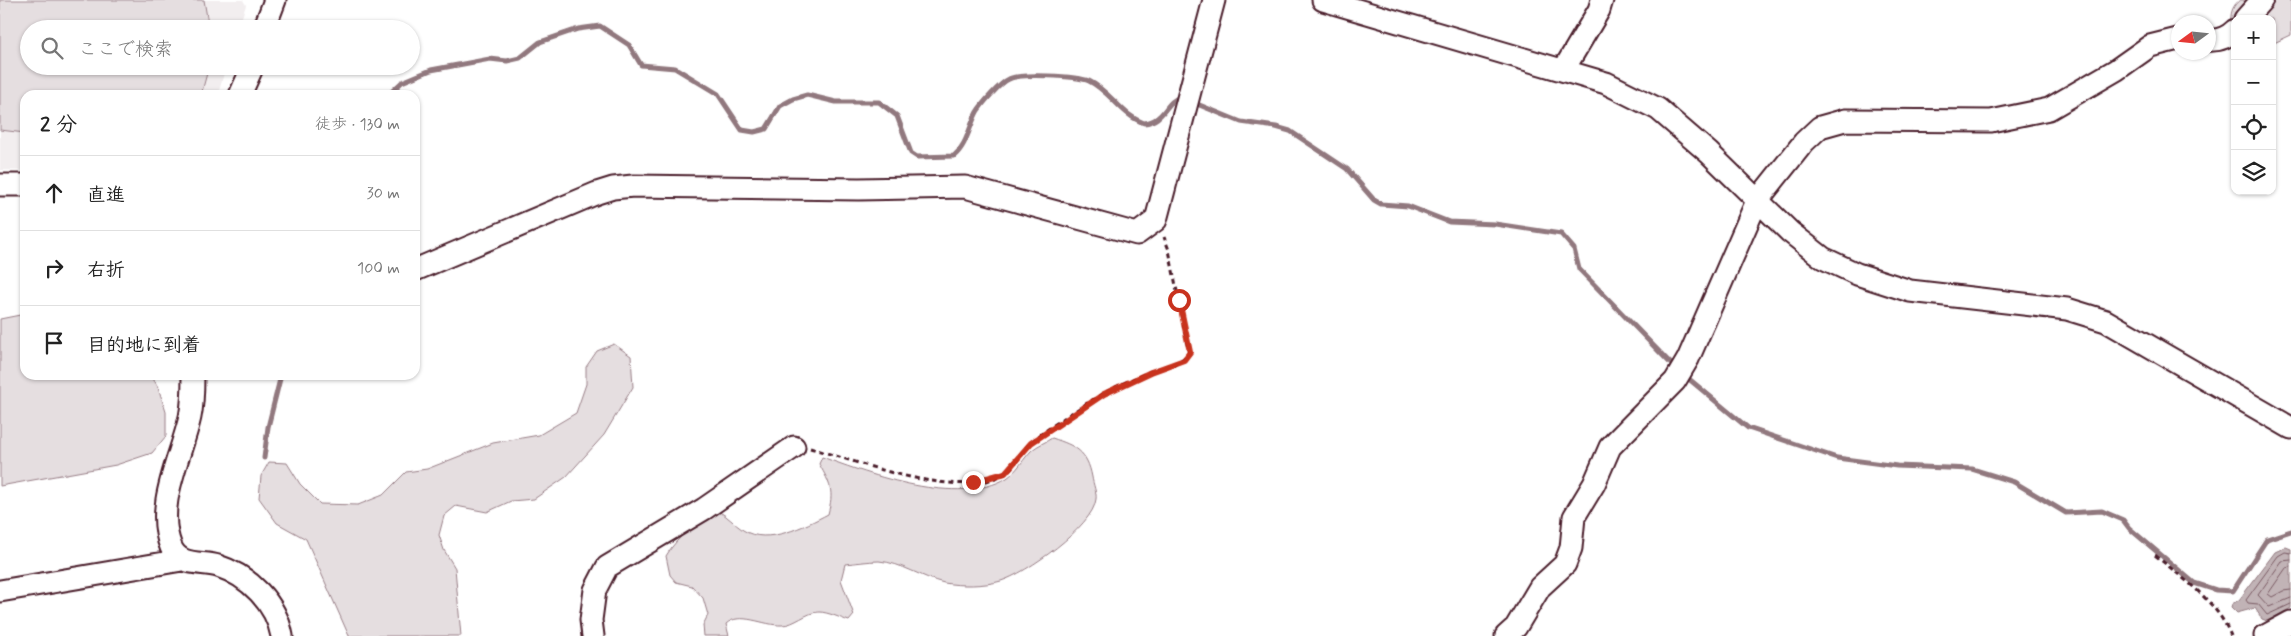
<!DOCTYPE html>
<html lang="ja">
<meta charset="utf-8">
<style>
body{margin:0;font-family:Mynerve,"Klee One",sans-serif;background:#f2f2f2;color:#222}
.controls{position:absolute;right:15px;top:15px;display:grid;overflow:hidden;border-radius:10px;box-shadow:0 1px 4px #0004}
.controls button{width:45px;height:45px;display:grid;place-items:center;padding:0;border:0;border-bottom:1px solid #e0e0e0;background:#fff;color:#222;font:25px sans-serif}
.compass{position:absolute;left:2171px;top:15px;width:45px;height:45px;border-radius:50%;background:#fff;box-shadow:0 1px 4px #0004;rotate:255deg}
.stop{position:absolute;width:15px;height:15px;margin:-11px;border:4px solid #c8321e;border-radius:50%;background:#fff}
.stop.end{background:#c8321e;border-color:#fff;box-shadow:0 1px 5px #0008}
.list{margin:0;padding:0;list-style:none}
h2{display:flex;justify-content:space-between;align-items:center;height:65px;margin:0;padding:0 20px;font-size:21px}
h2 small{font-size:16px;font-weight:400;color:#767676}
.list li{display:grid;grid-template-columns:32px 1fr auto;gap:15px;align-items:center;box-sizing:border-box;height:75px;padding:0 20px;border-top:1px solid #e0e0e0}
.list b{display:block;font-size:19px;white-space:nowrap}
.list em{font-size:16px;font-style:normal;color:#767676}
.icon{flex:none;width:28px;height:28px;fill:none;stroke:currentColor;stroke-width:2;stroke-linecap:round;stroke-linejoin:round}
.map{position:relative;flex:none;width:2291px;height:636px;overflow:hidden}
.search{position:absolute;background:#fff;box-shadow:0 1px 4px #0004;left:20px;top:20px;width:400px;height:55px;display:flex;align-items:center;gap:12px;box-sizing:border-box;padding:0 18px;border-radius:28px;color:#767676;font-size:19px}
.panel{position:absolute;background:#fff;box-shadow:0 1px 4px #0004;left:20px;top:90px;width:400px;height:290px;border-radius:15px}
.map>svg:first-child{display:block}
</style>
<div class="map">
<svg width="2291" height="636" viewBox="0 0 2291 636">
<rect width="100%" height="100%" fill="#fff"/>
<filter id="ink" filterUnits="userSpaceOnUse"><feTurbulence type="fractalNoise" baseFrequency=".02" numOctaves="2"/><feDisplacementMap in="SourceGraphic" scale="10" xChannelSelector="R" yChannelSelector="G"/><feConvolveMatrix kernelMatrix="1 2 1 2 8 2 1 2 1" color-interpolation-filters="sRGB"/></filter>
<g filter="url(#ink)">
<path fill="#f2eeef" d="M0,0H243L246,5L238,29H29V66H226L218,95H25V171L0,170Z"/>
<path fill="#e5dee0" stroke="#987e86" d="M0,0H204L209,29H29V66H209L201,95H25V133L0,130Z
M2240,0H2291V35L2272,44V19H2235V41C2231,28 2226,10 2240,0Z
M25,314V375H151L158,387L166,412V436L152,453L116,465L0,486V319Z
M614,344L631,356L633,387L604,435L566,477L534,499L511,501L487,512L456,506L444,516L439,535L444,550L455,568L461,636H349L306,539L277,523L259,498L261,476L269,462L287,463L300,484L320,504L358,505L383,495L406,472L427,469L493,443L539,435L576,413L586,384V367L597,351Z
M1052,438C1076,446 1087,451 1092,477C1093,484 1097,493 1096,499C1094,526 1025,574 1001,581C984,586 961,586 944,583C922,578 902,563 879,561C868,561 856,563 845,564L841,580L854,615L849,621C840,618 828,612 819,612C806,612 795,625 782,625C764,626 740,611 726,624L729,636H704L703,625L708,615L703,598L692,586L676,582L670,575L666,556C678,535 697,523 718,511C728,516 734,524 743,530C767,546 805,526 828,514C834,491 831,485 819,464L822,457C871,475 958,507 1007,478C1018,470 1023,459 1032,450C1038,445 1046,442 1052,438Z"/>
<path fill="#c1b3b6" stroke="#91787e" d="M2286,547L2291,549V608L2267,621L2262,619L2255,608L2237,613L2231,607L2232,604L2239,600L2275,552Z"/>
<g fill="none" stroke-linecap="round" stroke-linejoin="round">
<path stroke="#7a5a63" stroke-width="1" d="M2291,553L2285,552L2278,556L2246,600L2248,603L2258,604L2267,615L2291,604
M2291,560L2282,561L2258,595L2269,607L2291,598
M2291,567L2286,568L2268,594L2272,597L2283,591L2291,590"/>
<path stroke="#91787e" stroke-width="5" d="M388,95L402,82L431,70L490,59L507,61L520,58L540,42L578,29L600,26L629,45L641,65L675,68L718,94L742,130L754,132L766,129L780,106L793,99L807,95L836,102H879L897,116L911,153L917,157L954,156C967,145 969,127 977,112C982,104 1000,83 1009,79C1019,73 1077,76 1089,81C1110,91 1121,115 1144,123C1165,121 1165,101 1181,97
M1197,104L1241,122L1276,127L1290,131L1347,169L1374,200L1381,204L1408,206L1449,222L1495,224L1561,234L1574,249L1579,269L1675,368
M1689,379L1748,428L1837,458L1897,466L1972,469L2014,482L2066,513L2102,511L2123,520L2129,528L2194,583L2216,590L2233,591L2267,539L2291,531
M264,458L268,427L281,375"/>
<g stroke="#4a1f2b" stroke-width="25">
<path id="minor" d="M1323,0L1606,83L1658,109L1709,153L1790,232L1823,258L1857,274L1910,291L2067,309L2106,321L2291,428
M2245,19L2262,0
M264,29L275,0
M2208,40C2219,41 2228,37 2235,30
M1564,69L1599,10L1602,0
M240,95L253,66
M0,185H25
M415,270L597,193L613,188L633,186L859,189L965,187L1137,234L1156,220L1214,0
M193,375C193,389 193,403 190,417C181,458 154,505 171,547C179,567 202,561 218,566C249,576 276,603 282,636
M0,591L182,560
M593,636L591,620L595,590L607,567L704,509L794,447
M1506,636L1516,627L1540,587L1565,564L1571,548L1574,517L1594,484L1610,447L1675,381L1688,359L1757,201L1804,142L1820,127L1845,120L1991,121L2049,109L2116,70L2150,46L2178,39
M2265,636L2291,622"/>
</g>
<path stroke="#4a1f2b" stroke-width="3" stroke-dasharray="5 4" stroke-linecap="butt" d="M810,448C857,461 960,503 1005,473C1014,466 1021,453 1030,444C1045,429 1085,404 1105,393C1119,385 1135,378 1150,372C1164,366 1180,365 1189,353L1169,250L1164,237
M2155,555C2183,579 2217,601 2231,636"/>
<use href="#minor" stroke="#fff" stroke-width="21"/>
</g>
</g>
<g fill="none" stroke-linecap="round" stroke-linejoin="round" filter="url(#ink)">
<path stroke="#c8321e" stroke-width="6" d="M973,482L1005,473L1031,443L1104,394L1151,372L1184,360L1190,352L1179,300"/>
</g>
</svg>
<div class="controls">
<button>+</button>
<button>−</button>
<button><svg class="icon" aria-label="locate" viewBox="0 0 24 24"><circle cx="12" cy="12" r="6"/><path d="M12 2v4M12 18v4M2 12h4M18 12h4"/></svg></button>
<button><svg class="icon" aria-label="layers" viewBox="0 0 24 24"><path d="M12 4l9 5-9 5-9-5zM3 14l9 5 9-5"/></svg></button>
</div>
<svg class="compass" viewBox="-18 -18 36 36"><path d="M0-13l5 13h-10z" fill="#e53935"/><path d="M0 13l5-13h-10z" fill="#767676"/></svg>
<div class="stop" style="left:1179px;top:300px"></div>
<div class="stop end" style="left:973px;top:482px"></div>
<div class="search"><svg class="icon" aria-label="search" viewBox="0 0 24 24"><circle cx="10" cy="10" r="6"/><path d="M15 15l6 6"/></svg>ここで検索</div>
<section class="panel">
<h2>2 分<small>徒歩 · 130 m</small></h2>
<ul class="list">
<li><svg class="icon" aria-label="ahead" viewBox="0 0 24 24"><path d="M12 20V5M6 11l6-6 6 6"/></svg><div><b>直進</b></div><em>30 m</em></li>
<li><svg class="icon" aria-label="right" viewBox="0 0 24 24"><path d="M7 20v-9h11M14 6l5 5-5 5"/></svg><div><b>右折</b></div><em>100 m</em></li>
<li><svg class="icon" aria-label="arrive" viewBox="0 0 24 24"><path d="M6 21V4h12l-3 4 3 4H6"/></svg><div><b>目的地に到着</b></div></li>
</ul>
</section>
</div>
